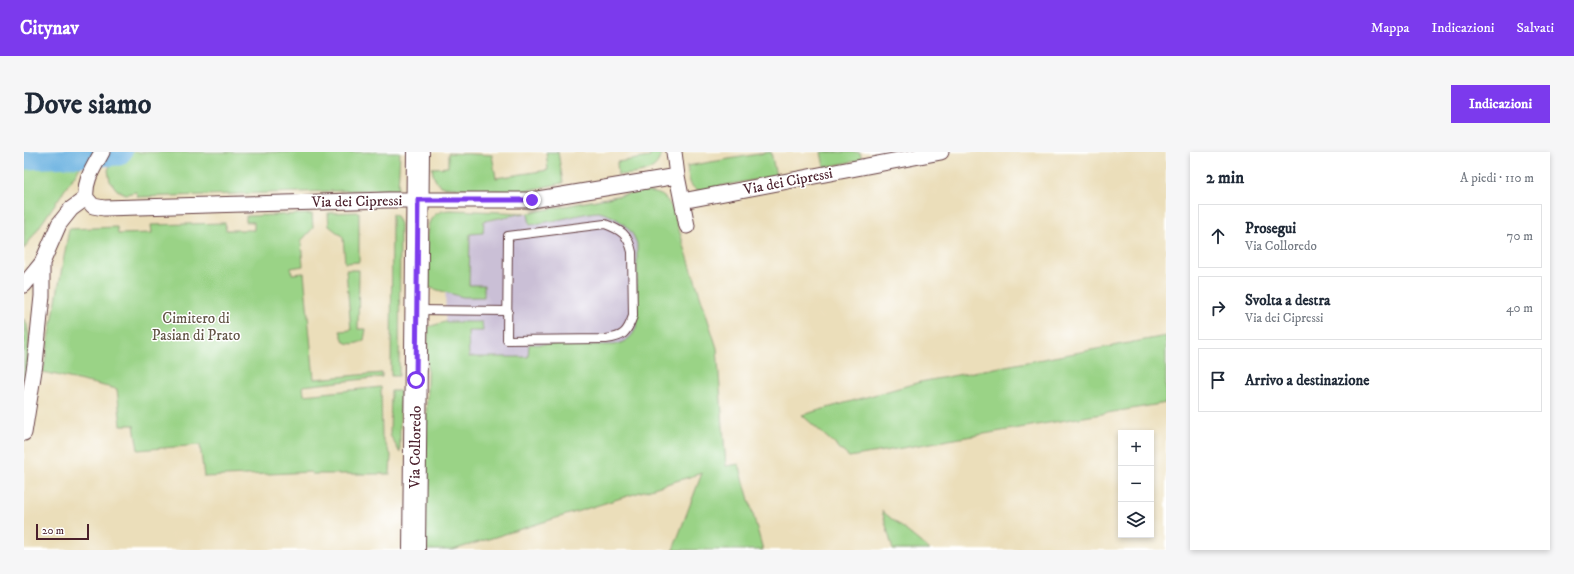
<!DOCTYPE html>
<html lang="it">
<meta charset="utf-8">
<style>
body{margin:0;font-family:"IM FELL DW Pica",serif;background:#f6f6f7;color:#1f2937}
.controls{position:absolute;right:12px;bottom:12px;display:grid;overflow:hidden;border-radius:0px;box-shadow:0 2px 6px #0003}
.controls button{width:36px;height:36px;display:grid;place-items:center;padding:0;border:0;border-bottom:1px solid #e0e1e3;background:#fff;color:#1f2937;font:20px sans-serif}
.scale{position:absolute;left:12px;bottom:10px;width:53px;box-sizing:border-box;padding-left:4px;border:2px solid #4a1f2b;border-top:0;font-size:11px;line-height:14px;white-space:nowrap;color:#4a1f2b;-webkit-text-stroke:3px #fff;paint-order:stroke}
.stop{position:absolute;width:12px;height:12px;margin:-9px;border:3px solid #7c3aed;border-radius:50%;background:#fff}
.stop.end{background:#7c3aed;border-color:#fff;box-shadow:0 1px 4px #0008}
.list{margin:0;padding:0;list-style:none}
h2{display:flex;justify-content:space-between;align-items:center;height:52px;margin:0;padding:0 16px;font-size:17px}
h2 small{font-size:13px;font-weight:400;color:#747a83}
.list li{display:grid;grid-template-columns:26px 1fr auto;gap:12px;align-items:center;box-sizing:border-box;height:64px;margin:0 8px 8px;padding:0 8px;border:1px solid #e0e1e3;border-radius:0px}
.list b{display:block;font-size:15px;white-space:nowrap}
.list p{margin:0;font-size:13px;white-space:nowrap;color:#747a83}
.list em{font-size:13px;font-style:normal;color:#747a83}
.icon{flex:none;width:22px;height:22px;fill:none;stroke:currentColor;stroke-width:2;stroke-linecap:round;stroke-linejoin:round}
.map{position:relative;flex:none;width:1142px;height:398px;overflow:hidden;border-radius:0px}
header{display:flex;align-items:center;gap:24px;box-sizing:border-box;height:56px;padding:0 20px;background:#7c3aed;color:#fff}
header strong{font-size:19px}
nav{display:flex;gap:22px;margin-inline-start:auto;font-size:14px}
.intro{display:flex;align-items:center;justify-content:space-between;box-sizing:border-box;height:96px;padding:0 24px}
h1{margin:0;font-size:28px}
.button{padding:10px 18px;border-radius:0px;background:#7c3aed;color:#fff;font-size:14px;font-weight:700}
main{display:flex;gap:24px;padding:0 24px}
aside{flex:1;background:#fff;border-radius:0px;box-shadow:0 2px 6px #0003}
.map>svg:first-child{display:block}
</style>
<header>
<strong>Citynav</strong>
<nav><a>Mappa</a><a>Indicazioni</a><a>Salvati</a></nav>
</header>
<div class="intro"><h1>Dove siamo</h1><a class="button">Indicazioni</a></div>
<main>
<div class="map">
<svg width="1142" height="398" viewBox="0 0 1142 398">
<rect width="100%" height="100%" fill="#fff"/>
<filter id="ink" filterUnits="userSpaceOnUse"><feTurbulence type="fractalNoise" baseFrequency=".025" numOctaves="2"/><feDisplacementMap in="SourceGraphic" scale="8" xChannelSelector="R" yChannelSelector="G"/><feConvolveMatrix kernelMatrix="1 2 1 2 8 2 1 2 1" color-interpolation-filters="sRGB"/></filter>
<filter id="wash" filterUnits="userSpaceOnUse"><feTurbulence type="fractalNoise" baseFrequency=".012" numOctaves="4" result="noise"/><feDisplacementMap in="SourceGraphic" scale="16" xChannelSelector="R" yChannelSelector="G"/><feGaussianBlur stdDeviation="0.9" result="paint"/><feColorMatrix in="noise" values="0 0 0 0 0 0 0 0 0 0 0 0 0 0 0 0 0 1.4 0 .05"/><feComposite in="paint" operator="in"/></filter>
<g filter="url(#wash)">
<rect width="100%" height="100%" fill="#ebdeba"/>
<path fill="#cabfd6" d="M600,42L671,206L421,205L422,77Z"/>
<path fill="#9ad386" stroke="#727958" d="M0,0H65L57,14L0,97Z
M92,0H376L374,37L114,45L112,40L102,42L93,38L86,29L84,18Z
M522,0H534L539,31L511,37L491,40L419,35C411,31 409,24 408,16L424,15V1L468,3L472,26L524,18Z
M626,0H637C635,22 611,22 594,23L593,10L626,5Z
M747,0L752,24L674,38C664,35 665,24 663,14Z
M797,0H836L838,8L800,15Z
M620,39C636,42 640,41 648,56L693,196L702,314L715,312L739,398H649L678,321L429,398H400L404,175L421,170H458L459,179H444L445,205H504L505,192L590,193C602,190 610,185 613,172V92C608,75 591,63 574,60C568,60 561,62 555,63C539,67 523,70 506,73L504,61Z
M427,58L501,61L460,69L459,81L446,82L445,133H460V145H439L403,135C403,121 400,80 406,69C410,61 418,58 427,58Z
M335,60V110L321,111L319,85L305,74L304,61Z
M288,62L289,76L277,89L279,114L267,116L268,122L280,121L290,227L358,221V225L279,234L280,243L357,235L358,285L367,303L366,322H288L287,320L180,325L176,293L114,298L110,273H97L93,237L19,220L45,77L93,75L94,82L128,81L127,73L201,71L202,78H230V70H222V64Z
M368,62L372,64L376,72L375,224H367Z
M322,118H335L334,177H342L340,188C334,192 327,193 320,190L316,179L327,178Z
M0,167C10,177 2,235 0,250Z
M1142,184V251L825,305L778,263L896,230Z
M367,239H376V301L366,283Z
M858,359L906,398H869Z"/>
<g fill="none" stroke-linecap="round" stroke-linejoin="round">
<path stroke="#69b1e0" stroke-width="19" d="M0,8L95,4L99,0"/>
</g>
</g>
<g filter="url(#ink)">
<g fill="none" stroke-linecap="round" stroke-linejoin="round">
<g stroke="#623c40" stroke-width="10">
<path id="service" d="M581,72C597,78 604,82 608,100L609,164C603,181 599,185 582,187L483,188L484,84Z
M392,158L484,159"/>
</g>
<g stroke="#623c40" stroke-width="17">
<path id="minor" d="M650,0L653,24L663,74
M62,46L69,54L80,56L364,48H508L653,24
M62,46C60,28 70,15 78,0
M658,49L917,0
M0,133L18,111
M0,281L11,212L18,144V111L35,72L47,57L62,46"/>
</g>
<g stroke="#623c40" stroke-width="24">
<path id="secondary" d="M390,398L394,0"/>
</g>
<use href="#service" stroke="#fff" stroke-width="8"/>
<use href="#minor" stroke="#fff" stroke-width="15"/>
<use href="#secondary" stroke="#fff" stroke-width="22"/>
</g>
</g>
<g fill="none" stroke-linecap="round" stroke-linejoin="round" filter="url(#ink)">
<path stroke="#7c3aed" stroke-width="5" d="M392,228L394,48H508"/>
</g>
<g text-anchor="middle" stroke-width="3" stroke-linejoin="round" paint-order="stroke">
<g font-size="15" fill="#4a1f2b" stroke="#fff">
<text transform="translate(764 29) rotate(-11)" y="5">Via dei Cipressi</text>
<text transform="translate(333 49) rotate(-1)" y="5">Via dei Cipressi</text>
<text transform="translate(391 295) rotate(-89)" y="5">Via Colloredo</text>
</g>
<g font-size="15" fill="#625546" stroke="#fff">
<text x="172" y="171">Cimitero di<tspan x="172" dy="17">Pasian di Prato</tspan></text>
</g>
</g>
</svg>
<div class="controls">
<button>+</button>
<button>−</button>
<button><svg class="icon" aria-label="layers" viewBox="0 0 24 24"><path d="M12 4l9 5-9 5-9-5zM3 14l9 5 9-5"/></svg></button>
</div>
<div class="scale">20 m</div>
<div class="stop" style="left:392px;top:228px"></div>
<div class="stop end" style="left:508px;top:48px"></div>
</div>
<aside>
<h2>2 min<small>A piedi · 110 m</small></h2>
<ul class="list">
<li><svg class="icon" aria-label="ahead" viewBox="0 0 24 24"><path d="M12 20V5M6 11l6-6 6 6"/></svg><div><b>Prosegui</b><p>Via Colloredo</p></div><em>70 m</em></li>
<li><svg class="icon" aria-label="right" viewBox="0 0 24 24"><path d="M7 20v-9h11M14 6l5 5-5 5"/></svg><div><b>Svolta a destra</b><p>Via dei Cipressi</p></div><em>40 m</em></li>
<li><svg class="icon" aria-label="arrive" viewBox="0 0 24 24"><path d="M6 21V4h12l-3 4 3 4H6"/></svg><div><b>Arrivo a destinazione</b></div></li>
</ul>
</aside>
</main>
